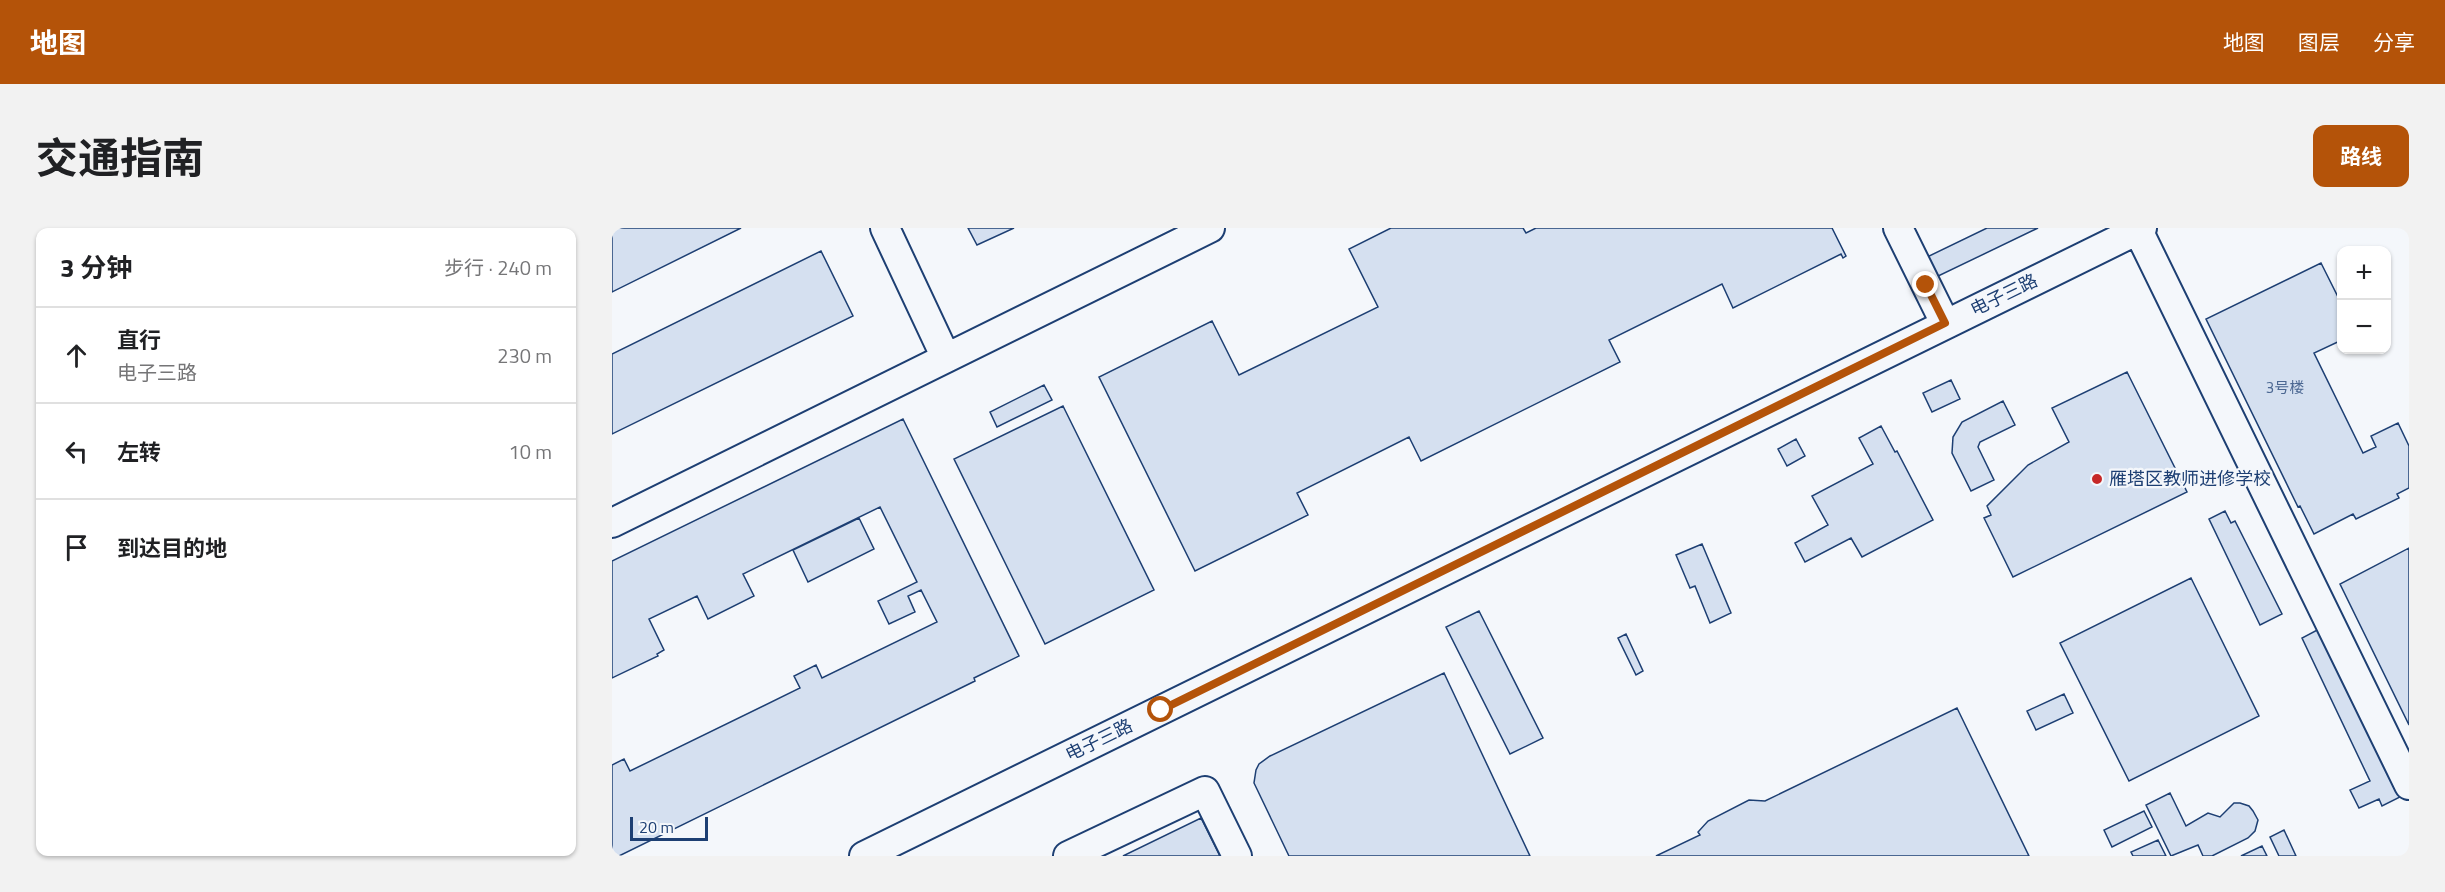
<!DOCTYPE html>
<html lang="zh">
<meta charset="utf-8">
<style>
body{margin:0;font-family:"Titillium Web","Noto Sans SC",sans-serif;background:#f2f2f2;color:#202124}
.controls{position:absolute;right:18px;top:18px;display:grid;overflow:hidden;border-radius:12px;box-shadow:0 2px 4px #0004}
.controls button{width:54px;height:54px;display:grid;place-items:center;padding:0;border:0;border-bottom:2px solid #e0e0e0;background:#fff;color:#202124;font:30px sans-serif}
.scale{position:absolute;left:18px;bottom:15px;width:78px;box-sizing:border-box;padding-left:6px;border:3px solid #1d3f73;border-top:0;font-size:16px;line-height:21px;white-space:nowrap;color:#1d3f73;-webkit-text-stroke:4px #f4f7fb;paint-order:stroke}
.stop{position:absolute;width:18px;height:18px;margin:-14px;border:4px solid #b45309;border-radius:50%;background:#fff}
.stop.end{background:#b45309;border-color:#fff;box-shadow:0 2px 6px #0008}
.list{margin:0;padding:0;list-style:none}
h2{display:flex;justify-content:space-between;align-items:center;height:78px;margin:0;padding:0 24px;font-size:26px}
h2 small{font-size:20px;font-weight:400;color:#757577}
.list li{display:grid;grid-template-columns:39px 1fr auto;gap:18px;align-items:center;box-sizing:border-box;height:96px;padding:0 24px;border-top:2px solid #e0e0e0}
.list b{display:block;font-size:22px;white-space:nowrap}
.list p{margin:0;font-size:20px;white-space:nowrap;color:#757577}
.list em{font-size:20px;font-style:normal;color:#757577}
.icon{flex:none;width:33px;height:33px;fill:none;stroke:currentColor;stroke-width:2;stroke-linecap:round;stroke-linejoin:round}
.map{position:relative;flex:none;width:1797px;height:628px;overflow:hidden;border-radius:12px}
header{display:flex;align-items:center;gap:36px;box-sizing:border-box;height:84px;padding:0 30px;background:#b45309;color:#fff}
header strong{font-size:28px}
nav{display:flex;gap:33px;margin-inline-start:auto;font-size:21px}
.intro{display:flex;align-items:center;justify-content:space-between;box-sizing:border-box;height:144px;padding:0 36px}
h1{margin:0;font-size:42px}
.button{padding:15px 27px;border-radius:12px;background:#b45309;color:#fff;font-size:21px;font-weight:700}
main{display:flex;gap:36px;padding:0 36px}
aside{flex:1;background:#fff;border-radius:12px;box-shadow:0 2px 4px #0004}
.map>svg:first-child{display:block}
</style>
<header>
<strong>地图</strong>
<nav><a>地图</a><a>图层</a><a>分享</a></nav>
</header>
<div class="intro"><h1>交通指南</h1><a class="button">路线</a></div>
<main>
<aside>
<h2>3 分钟<small>步行 · 240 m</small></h2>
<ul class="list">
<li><svg class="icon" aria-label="ahead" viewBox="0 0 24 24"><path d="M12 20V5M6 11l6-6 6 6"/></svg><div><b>直行</b><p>电子三路</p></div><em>230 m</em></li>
<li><svg class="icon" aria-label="left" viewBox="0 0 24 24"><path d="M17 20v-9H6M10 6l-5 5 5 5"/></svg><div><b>左转</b></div><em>10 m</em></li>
<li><svg class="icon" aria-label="arrive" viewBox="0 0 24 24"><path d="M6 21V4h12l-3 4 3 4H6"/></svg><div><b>到达目的地</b></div></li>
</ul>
</aside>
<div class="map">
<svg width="1797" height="628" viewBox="0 0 1797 628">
<rect width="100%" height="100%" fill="#f4f7fb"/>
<path fill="#d5e0f0" stroke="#1d3f73" stroke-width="1.5" d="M0,0H129L0,64Z
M356,0H402L365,17Z
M779,0H911L914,5L924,0H1220L1234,28L1231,30L1229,26L1121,80L1110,56L997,112L1008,134L809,233L797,209L685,265L696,287L583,343L487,149L600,93L627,147L766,79L737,21Z
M1375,0H1426L1320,51L1311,31Z
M209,23L241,88L0,206V126Z
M1709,35L1730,77V112L1702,125L1751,225L1764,219L1759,208L1786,195L1797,218V260L1785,266L1787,270L1744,291L1741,286L1702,306L1688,278L1686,279L1594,91Z
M1515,144L1575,264L1401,349L1372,290L1379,287L1375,278L1416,237L1457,214L1440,180Z
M1339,152L1348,171L1320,184L1311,165Z
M432,157L440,172L385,199L378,184Z
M1391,173L1403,197L1368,214L1366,219L1382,252L1359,263L1340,225L1341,209L1350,194Z
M451,178L542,362L433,416L342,231Z
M291,191L407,428L362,450L363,453L7,628H0V537L12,531L18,543L188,460L182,448L204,437L210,450L325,394L309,362L296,368L303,384L277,396L266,373L305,354L268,279L131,346L142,368L96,391L85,368L37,391L52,422L45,426L46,428L0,450V333Z
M1269,198L1283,224L1285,223L1321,292L1250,329L1239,310L1193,334L1183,315L1216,297L1200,268L1261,236L1247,210Z
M1184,211L1193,228L1175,238L1166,221Z
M1613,283L1619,295L1623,293L1670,386L1648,397L1597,291Z
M247,290L262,321L196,354L181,322Z
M1090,316L1119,385L1098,395L1083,358L1078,360L1064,327Z
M1797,320V497L1728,356Z
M1579,350L1647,488L1517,553L1448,415Z
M867,383L931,510L898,526L834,399Z
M1709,400L1790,568L1770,578L1767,571L1747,580L1738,562L1758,553L1690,410Z
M1014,406L1031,443L1024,447L1006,410Z
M832,445L918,628H677L642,555L644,542L647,536L658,528Z
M1452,466L1461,485L1424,502L1415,483Z
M1345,480L1417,628H1044L1088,607L1086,604L1096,593L1137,572L1153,573Z
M1558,565L1574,598L1596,585L1608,589L1622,575H1628L1637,578L1641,583L1646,592L1643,603L1636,610L1600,628H1591L1586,617L1559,628L1534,577Z
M1532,583L1540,599L1500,619L1492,602Z
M589,590L608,628H511Z
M1672,602L1684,628H1667L1658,609Z
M1546,612L1554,628H1521L1519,624Z
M1650,618L1655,628H1629Z"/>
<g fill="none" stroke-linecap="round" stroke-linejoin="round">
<g stroke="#1d3f73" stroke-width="32">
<path id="minor" d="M273,0L334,130
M1286,0L1333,95
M1526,2L1797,557
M0,295L598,0
M252,628L1530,0
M456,628L593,563L625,628"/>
</g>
<use href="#minor" stroke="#f4f7fb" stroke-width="28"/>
</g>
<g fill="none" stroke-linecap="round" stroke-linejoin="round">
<path stroke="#b45309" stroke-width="8" d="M549,482L1333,95L1314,57"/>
</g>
<circle fill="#c62828" stroke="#f4f7fb" stroke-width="2" cx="1485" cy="251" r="6"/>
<g text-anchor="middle" stroke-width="4.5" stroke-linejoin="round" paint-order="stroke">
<g font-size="15" fill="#4b6792">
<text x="1673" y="165">3号楼</text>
</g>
<g font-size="18" fill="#1d3f73" stroke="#f4f7fb">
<text transform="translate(1392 67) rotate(-26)" y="6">电子三路</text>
<text transform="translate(487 512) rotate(-26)" y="6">电子三路</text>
</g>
<g font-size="18" fill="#1d3f73" stroke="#f4f7fb" text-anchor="start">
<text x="1497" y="257">雁塔区教师进修学校</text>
</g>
</g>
</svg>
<div class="controls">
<button>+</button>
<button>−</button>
</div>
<div class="scale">20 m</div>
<div class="stop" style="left:549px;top:482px"></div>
<div class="stop end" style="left:1314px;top:57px"></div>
</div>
</main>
